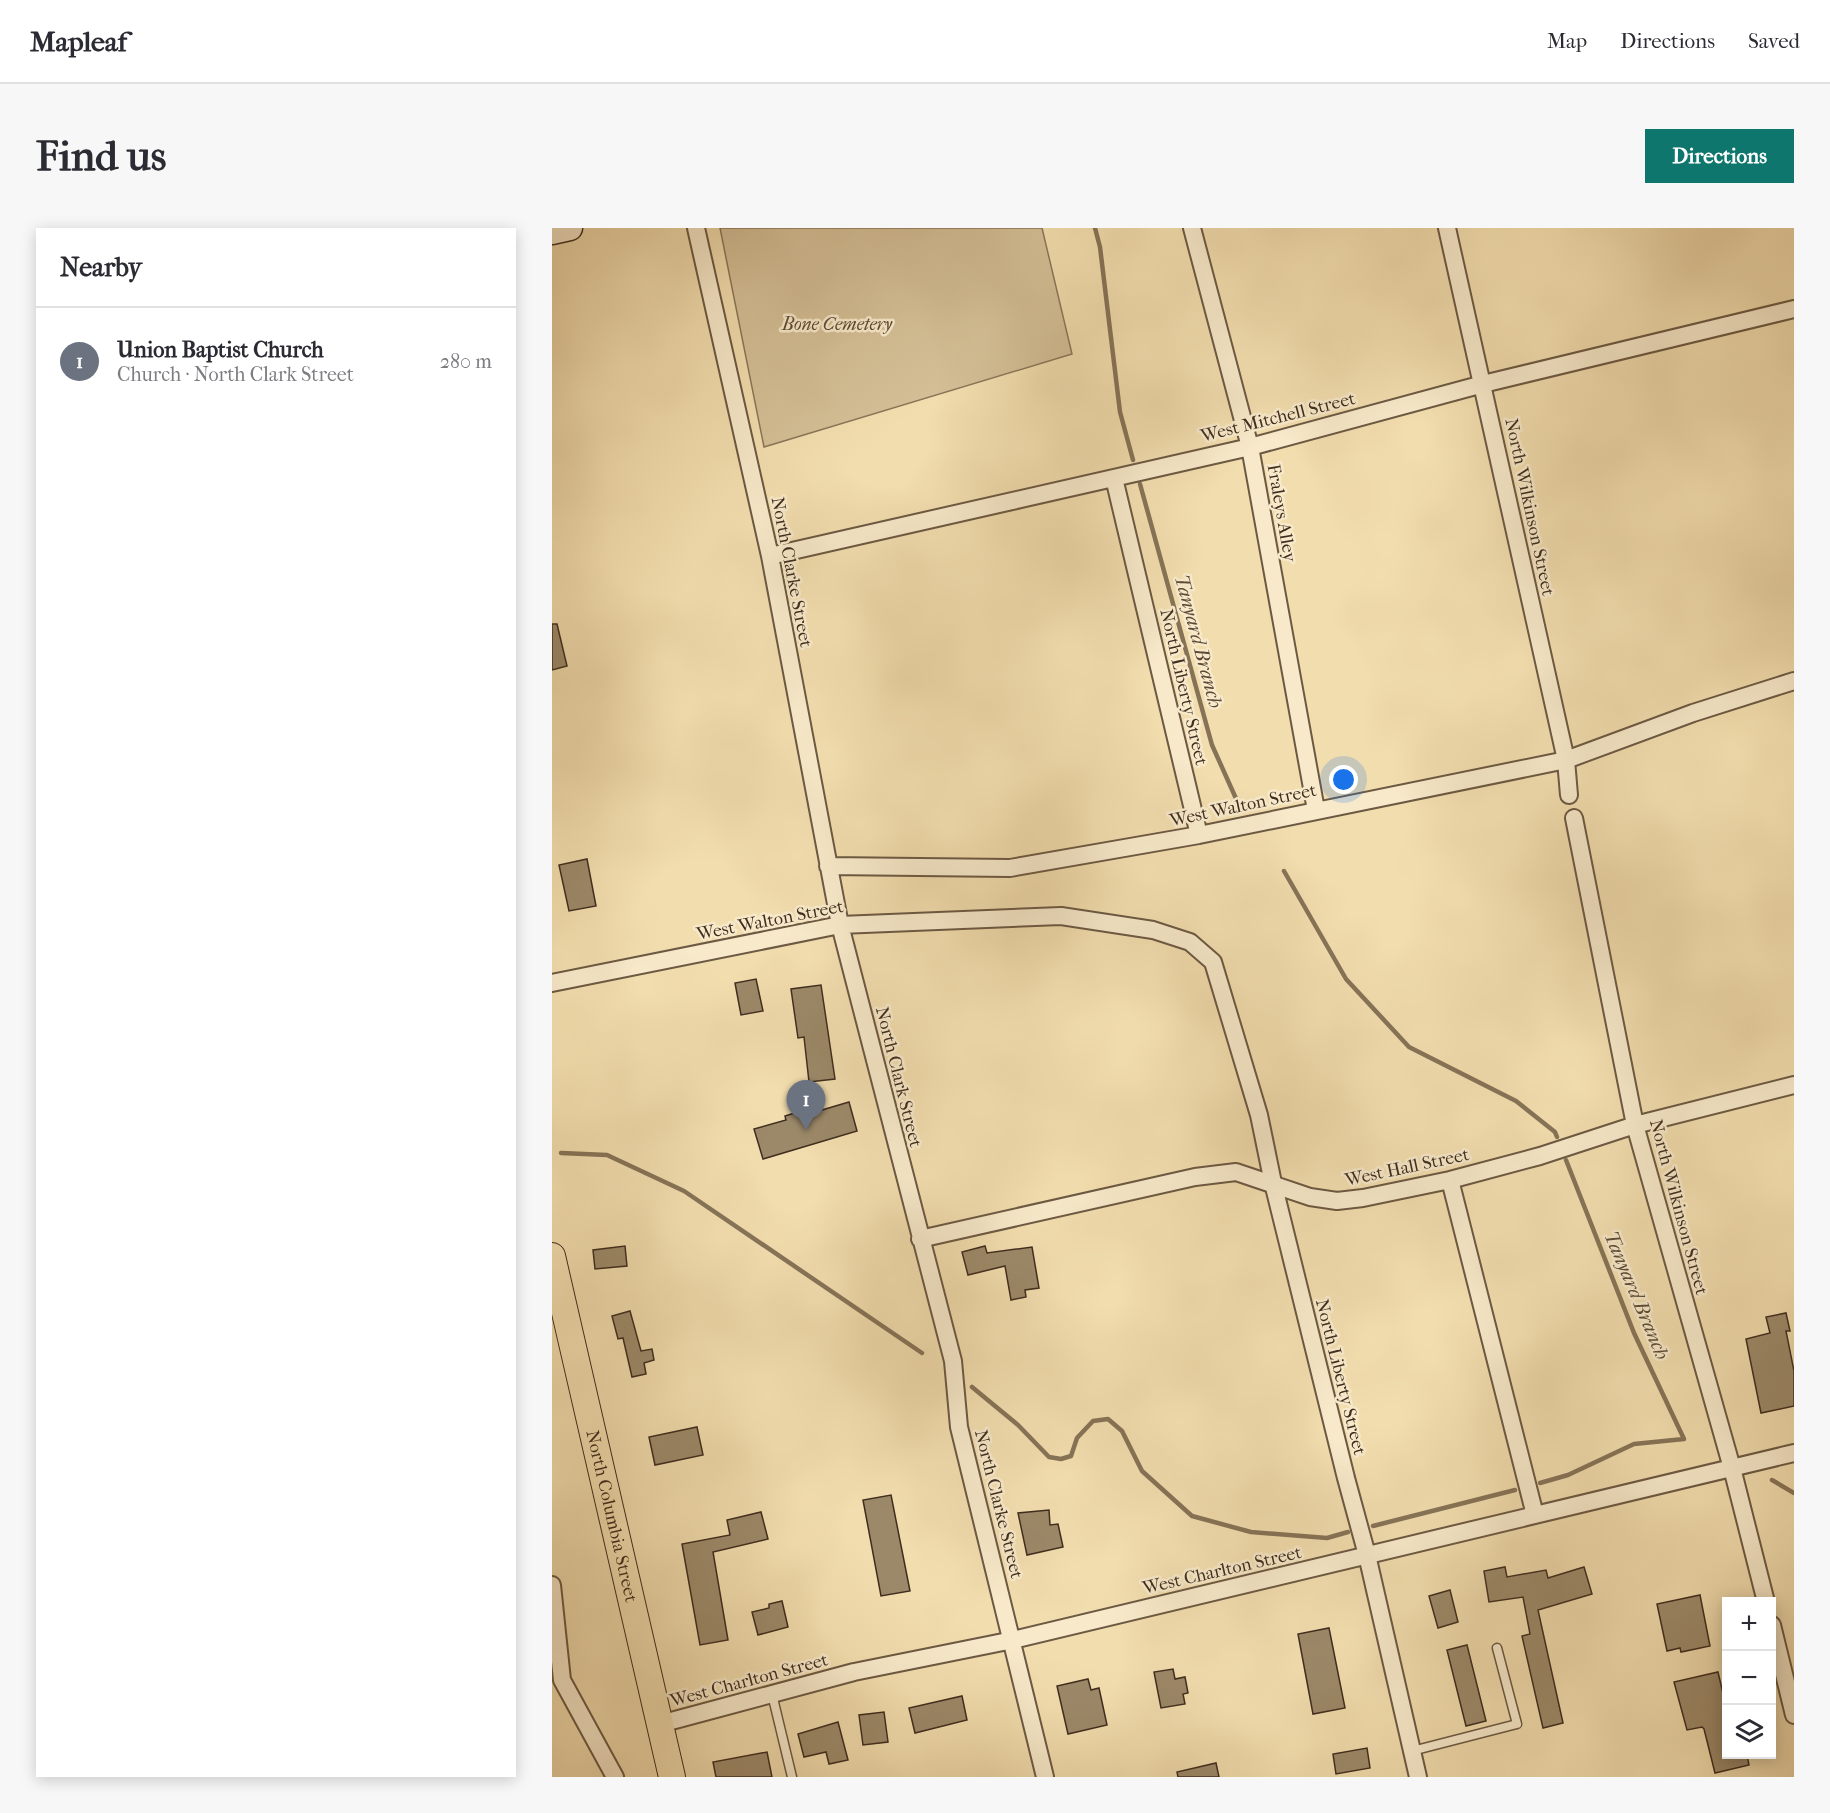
<!DOCTYPE html>
<meta charset="utf-8">
<style>
body{margin:0;font-family:"IM FELL French Canon",serif;background:#f7f7f7;color:#2b2b33}
.controls{position:absolute;right:18px;bottom:18px;display:grid;overflow:hidden;border-radius:0px;box-shadow:0 3px 15px #0003}
.controls button{width:54px;height:54px;display:grid;place-items:center;padding:0;border:0;border-bottom:2px solid #e1e1e2;background:#fff;color:#2b2b33;font:30px sans-serif}
.you{position:absolute;left:792px;top:552px;width:21px;height:21px;margin:-15px;border:4px solid #fff;border-radius:50%;background:#1a73e8;box-shadow:0 0 0 9px #1a73e833}
.badge{display:grid;place-items:center;width:39px;height:39px;border-radius:50%;background:#0f766e;color:#fff;font-size:20px;font-weight:700}
.pin{position:absolute;translate:-50% -50px;filter:drop-shadow(0 2px 3px #0008)}
.pin::after{content:'';position:absolute;top:32px;width:21px;height:18px;background:inherit;clip-path:polygon(0 0,100% 0,50% 100%)}
.list{margin:0;padding:0;list-style:none}
h2{display:flex;justify-content:space-between;align-items:center;height:78px;margin:0;padding:0 24px;font-size:26px}
h2 small{font-size:20px;font-weight:400;color:#7c7c81}
.list li{display:grid;grid-template-columns:39px 1fr auto;gap:18px;align-items:center;box-sizing:border-box;height:108px;padding:0 24px;border-top:2px solid #e1e1e2}
.list b{display:block;font-size:22px;white-space:nowrap}
.list p{margin:0;font-size:20px;white-space:nowrap;color:#7c7c81}
.list em{font-size:20px;font-style:normal;color:#7c7c81}
.icon{flex:none;width:33px;height:33px;fill:none;stroke:currentColor;stroke-width:2;stroke-linecap:round;stroke-linejoin:round}
.map{position:relative;flex:none;width:1242px;height:1549px;overflow:hidden;border-radius:0px}
header{display:flex;align-items:center;gap:36px;box-sizing:border-box;height:84px;padding:0 30px;background:#fff;border-bottom:2px solid #e1e1e2}
header strong{font-size:28px}
nav{display:flex;gap:33px;margin-inline-start:auto;font-size:21px}
.intro{display:flex;align-items:center;justify-content:space-between;box-sizing:border-box;height:144px;padding:0 36px}
h1{margin:0;font-size:42px}
.button{padding:15px 27px;border-radius:0px;background:#0f766e;color:#fff;font-size:21px;font-weight:700}
main{display:flex;gap:36px;padding:0 36px}
aside{flex:1;background:#fff;border-radius:0px;box-shadow:0 3px 15px #0003}
.map>svg:first-child{display:block}
</style>
<header>
<strong>Mapleaf</strong>
<nav><a>Map</a><a>Directions</a><a>Saved</a></nav>
</header>
<div class="intro"><h1>Find us</h1><a class="button">Directions</a></div>
<main>
<aside>
<h2>Nearby<small></small></h2>
<ul class="list">
<li><span class="badge" style="background:#6b7280">1</span><div><b>Union Baptist Church</b><p>Church · North Clark Street</p></div><em>280 m</em></li>
</ul>
</aside>
<div class="map">
<svg width="1242" height="1549" viewBox="0 0 1242 1549">
<rect width="100%" height="100%" fill="#f2ddae"/>
<filter id="stains"><feTurbulence type="fractalNoise" baseFrequency=".00333" numOctaves="4"/><feColorMatrix values="0 0 0 0 .2 0 0 0 0 .09 0 0 0 0 .02 0 0 0 .5 -.17"/></filter>
<radialGradient id="worn" r=".72"><stop offset=".6" stop-color="#630" stop-opacity="0"/><stop offset="1" stop-color="#630" stop-opacity=".3"/></radialGradient>
<path fill="#d4bf96" stroke="#8a765a" stroke-width="1.5" d="M168,0H490L520,126L212,219Z"/>
<g fill="none" stroke-linecap="round" stroke-linejoin="round">
<path stroke="#867357" stroke-width="4.5" d="M543,0L548,19L568,184L581,232
M588,256L660,517L686,575
M732,643L794,751L857,819L964,873L1003,904L1005,909
M9,925L55,927L132,963L370,1125
M420,1159L466,1197L497,1229L509,1231L519,1228L525,1210L541,1193L556,1191L570,1203L590,1243L640,1288L699,1304L775,1310L796,1304
M1220,1252L1242,1265
M988,1255L1016,1247L1082,1216L1132,1211L1082,1105L1014,932
M821,1298L963,1262"/>
</g>
<path fill="#9c8969" stroke="#3f2d1f" stroke-width="1.5" d="M0,396H5L15,438L0,442Z
M35,631L44,678L17,683L7,637Z
M204,751L211,783L189,787L183,755Z
M269,757L283,851L257,854L252,809L246,810L239,761Z
M297,874L305,903L211,931L202,901L234,892L233,888L252,882L253,887Z
M73,1018L75,1038L43,1041L41,1022Z
M433,1018L435,1025L480,1019L487,1060L473,1062L474,1069L459,1072L453,1038L416,1047L410,1024Z
M78,1083L89,1123L100,1121L102,1132L92,1135L94,1146L80,1149L71,1110L66,1111L60,1088Z
M1234,1085L1238,1103H1234L1242,1143V1178L1209,1185L1194,1111L1218,1105L1214,1089Z
M145,1199L151,1227L103,1237L97,1209Z
M339,1267L358,1363L329,1368L311,1272Z
M497,1282L498,1297L506,1296L511,1319L475,1327L466,1285Z
M209,1284L216,1311L161,1324L176,1412L148,1417L130,1316L178,1307L175,1292Z
M953,1339L955,1349L994,1342L996,1350L1032,1339L1040,1366L986,1382L1011,1495L991,1500L970,1408L978,1406L971,1369L937,1374L932,1343Z
M898,1362L906,1394L886,1400L877,1368Z
M1148,1367L1158,1418L1129,1424L1128,1420L1115,1423L1105,1376Z
M230,1373L236,1399L206,1407L200,1384L217,1380V1376Z
M777,1400L793,1480L761,1486L746,1406Z
M915,1417L934,1493L914,1498L895,1422Z
M621,1441L623,1451L633,1449L636,1465L631,1466L633,1476L609,1480L602,1444Z
M1166,1444L1174,1478V1527H1195L1197,1537L1163,1545L1152,1501L1150,1499L1135,1502L1122,1454Z
M536,1451L539,1462L547,1460L555,1497L516,1506L505,1458Z
M410,1468L415,1492L363,1505L357,1480Z
M332,1484L336,1514L311,1517L307,1487Z
M286,1494L296,1532L277,1536L274,1524L252,1529L246,1506Z
M815,1520L818,1540L784,1546L781,1526Z
M215,1524L220,1549H164L161,1534Z
M664,1535L667,1549H626L625,1544Z"/>
<g fill="none" stroke-linecap="round" stroke-linejoin="round">
<g stroke="#6c5943" stroke-width="11">
<path id="service" d="M220,1466L240,1549
M860,1523L965,1496L945,1420"/>
</g>
<g stroke="#6c5943" stroke-width="20">
<path id="minor" d="M144,0L218,328L288,697L401,1133L407,1199L493,1549
M640,0L698,219L764,582
M895,0L1014,532L1017,567
M562,250L647,607
M218,328L698,219L931,156L1242,81
M1022,590L1083,897L1180,1240L1214,1374
M276,638L458,640L647,607L1014,532L1141,485L1242,453
M0,755L288,697L509,688L601,702L638,714L661,734L707,887L721,955L794,1250L815,1327L866,1549
M898,952L983,1287
M368,1011L643,949L684,944L758,969L785,973L811,970L898,952L988,928L1083,897L1242,857
M0,1357L10,1452L63,1549
M1220,1397L1242,1487
M108,1496L302,1444L461,1412L1242,1225"/>
</g>
<g stroke="#3f2d1f" stroke-width="27">
<path id="secondary" d="M0,4L18,0"/>
</g>
<g stroke="#3f2d1f" stroke-width="28">
<g id="primary">
<path id="s1" d="M0,1028L120,1549"/>
</g>
</g>
<use href="#service" stroke="#f7e9ca" stroke-width="8"/>
<use href="#minor" stroke="#f7e9ca" stroke-width="16"/>
<use href="#secondary" stroke="#f7e9ca" stroke-width="24"/>
<use href="#primary" stroke="#f2ddae" stroke-width="26"/>
</g>
<g text-anchor="middle" stroke-width="5" stroke-linejoin="round" paint-order="stroke">
<g font-size="18" font-style="italic" fill="#5d4a37" stroke="#f7e9ca">
<text x="285" y="102">Bone Cemetery</text>
</g>
<g font-size="18" fill="#3f2d1f" stroke="#f7e9ca">
<text transform="translate(726 189) rotate(-14)" y="6">West Mitchell Street</text>
<text transform="translate(978 279) rotate(78)" y="6">North Wilkinson Street</text>
<text transform="translate(730 285) rotate(80)" y="6">Fraleys Alley</text>
<text transform="translate(240 344) rotate(79)" y="6">North Clarke Street</text>
<text transform="translate(632 459) rotate(77)" y="6">North Liberty Street</text>
<text transform="translate(691 577) rotate(-12)" y="6">West Walton Street</text>
<text transform="translate(218 692) rotate(-11)" y="6">West Walton Street</text>
<text transform="translate(347 849) rotate(76)" y="6">North Clark Street</text>
<text transform="translate(855 939) rotate(-12)" y="6">West Hall Street</text>
<text transform="translate(1127 979) rotate(75)" y="6">North Wilkinson Street</text>
<text transform="translate(789 1149) rotate(76)" y="6">North Liberty Street</text>
<text transform="translate(447 1276) rotate(76)" y="6">North Clarke Street</text>
<text dy="6" stroke="none"><textPath href="#s1" startOffset="267">North Columbia Street</textPath></text>
<text transform="translate(670 1342) rotate(-13)" y="6">West Charlton Street</text>
<text transform="translate(197 1452) rotate(-15)" y="6">West Charlton Street</text>
</g>
<g font-size="20" font-style="italic" fill="#5c4a36" stroke="#f7e9ca">
<text transform="translate(647 413) rotate(75)" y="7">Tanyard Branch</text>
<text transform="translate(1085 1067) rotate(67)" y="7">Tanyard Branch</text>
</g>
</g>
<rect width="100%" height="100%" filter="url(#stains)"/>
<rect width="100%" height="100%" fill="url(#worn)"/>
</svg>
<div class="controls">
<button>+</button>
<button>−</button>
<button><svg class="icon" aria-label="layers" viewBox="0 0 24 24"><path d="M12 4l9 5-9 5-9-5zM3 14l9 5 9-5"/></svg></button>
</div>
<div class="you"></div>
<div class="pin badge" style="left:254px;top:902px;background:#6b7280">1</div>
</div>
</main>
